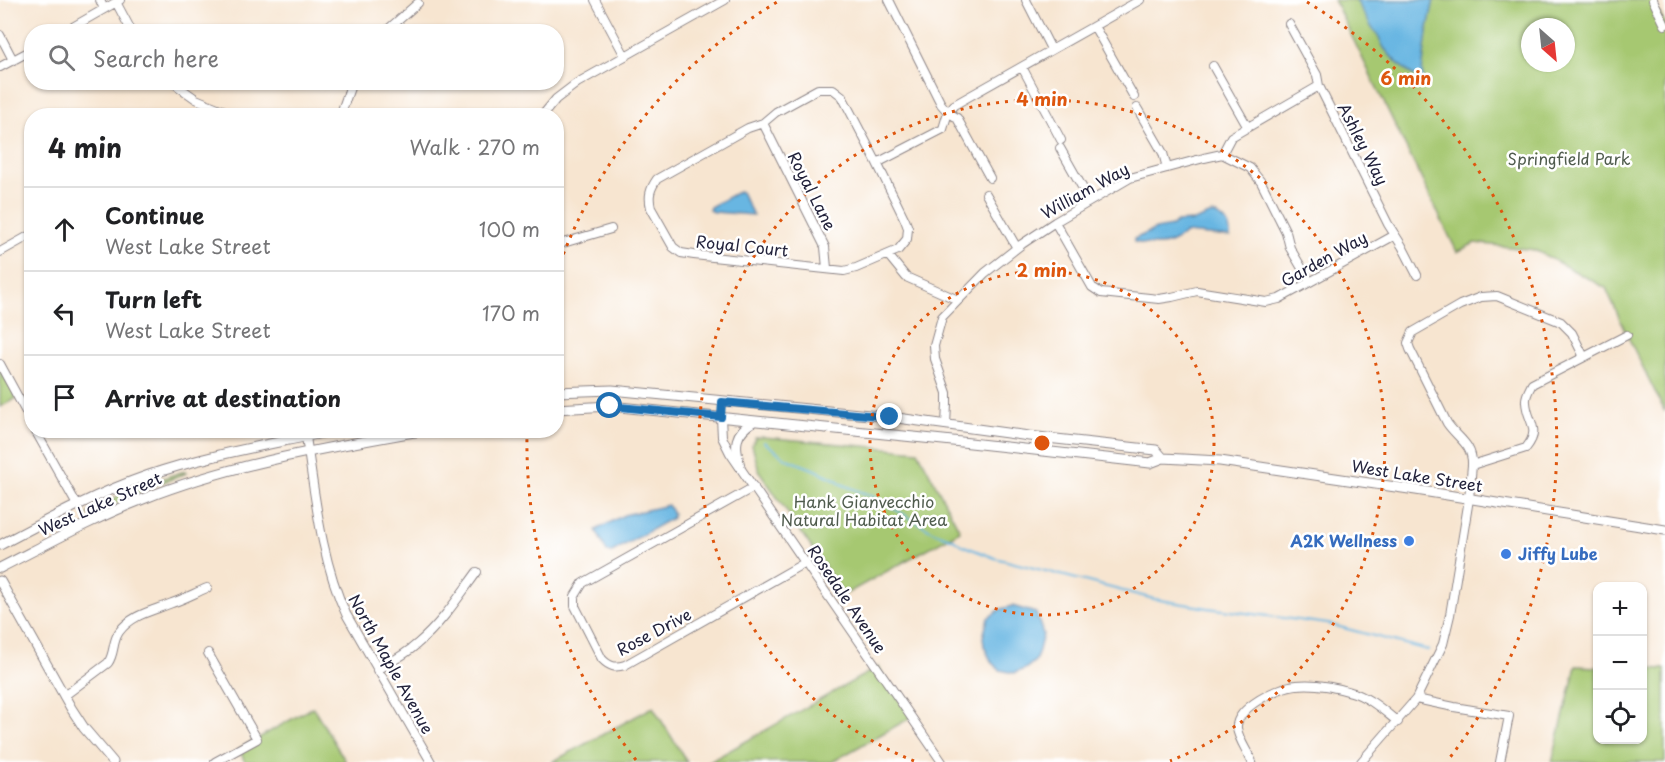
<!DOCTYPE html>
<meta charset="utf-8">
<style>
body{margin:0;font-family:"Playpen Sans",sans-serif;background:#f2f2f2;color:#202124}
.controls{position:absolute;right:18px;bottom:18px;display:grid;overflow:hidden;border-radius:12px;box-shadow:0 2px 4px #0004}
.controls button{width:54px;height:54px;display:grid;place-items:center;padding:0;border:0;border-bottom:2px solid #e0e0e0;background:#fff;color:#202124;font:30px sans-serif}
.compass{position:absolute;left:1521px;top:18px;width:54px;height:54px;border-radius:50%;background:#fff;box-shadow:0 2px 4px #0004;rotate:153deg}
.stop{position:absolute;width:18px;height:18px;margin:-14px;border:4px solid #1f6fb2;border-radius:50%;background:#fff}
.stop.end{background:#1f6fb2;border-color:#fff;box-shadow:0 2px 6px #0008}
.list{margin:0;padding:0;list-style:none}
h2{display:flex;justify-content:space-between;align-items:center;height:78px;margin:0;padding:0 24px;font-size:26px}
h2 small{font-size:20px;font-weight:400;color:#757577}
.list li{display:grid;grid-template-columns:39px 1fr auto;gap:18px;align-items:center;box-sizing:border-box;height:84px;padding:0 24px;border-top:2px solid #e0e0e0}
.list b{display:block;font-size:22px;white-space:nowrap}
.list p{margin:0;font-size:20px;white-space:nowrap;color:#757577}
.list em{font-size:20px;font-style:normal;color:#757577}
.icon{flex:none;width:33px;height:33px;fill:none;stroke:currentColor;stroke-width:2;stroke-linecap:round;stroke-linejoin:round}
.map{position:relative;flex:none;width:1665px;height:762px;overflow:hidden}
.search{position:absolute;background:#fff;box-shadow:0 2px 4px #0004;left:24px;top:24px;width:540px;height:66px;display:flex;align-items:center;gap:15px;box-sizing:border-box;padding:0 21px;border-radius:24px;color:#757577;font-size:22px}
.panel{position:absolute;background:#fff;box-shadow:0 2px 4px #0004;left:24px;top:108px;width:540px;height:330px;border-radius:24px}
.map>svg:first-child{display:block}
</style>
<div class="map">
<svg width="1665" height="762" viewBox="0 0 1665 762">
<rect width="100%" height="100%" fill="#fff"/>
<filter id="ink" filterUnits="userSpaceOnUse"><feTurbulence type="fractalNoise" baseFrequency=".0167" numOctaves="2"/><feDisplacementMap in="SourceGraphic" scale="12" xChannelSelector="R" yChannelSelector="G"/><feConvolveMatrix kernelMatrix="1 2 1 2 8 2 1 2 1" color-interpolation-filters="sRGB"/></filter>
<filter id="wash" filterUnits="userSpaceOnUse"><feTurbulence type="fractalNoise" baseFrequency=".008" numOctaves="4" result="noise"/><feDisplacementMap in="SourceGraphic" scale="24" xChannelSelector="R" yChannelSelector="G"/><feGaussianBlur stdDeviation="1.35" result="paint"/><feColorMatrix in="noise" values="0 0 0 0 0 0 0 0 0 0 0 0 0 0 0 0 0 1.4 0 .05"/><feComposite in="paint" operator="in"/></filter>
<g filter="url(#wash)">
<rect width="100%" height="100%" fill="#f7e5d0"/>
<path fill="#a6c871" stroke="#647556" stroke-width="1.5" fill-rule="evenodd" d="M1334,0H1653L1665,25V412L1627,335L1606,288L1535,250L1475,243L1457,252ZM1530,27H1566V63H1530Z
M0,368L17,398L0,407Z
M763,437L918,451L960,531L844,595L759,471L752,445L755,438Z
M185,471L186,473L151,487L89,515L88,514L128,490Z
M1576,666L1597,667L1598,740H1642L1643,668L1665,669V762H1552Z
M878,667L912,717L832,762H709Z
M313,707L346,762H245L239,749Z
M653,707L687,762H552L565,755Z"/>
<path fill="#67b6e2" stroke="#446c8e" stroke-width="1.5" d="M1356,0H1434L1427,33L1422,72L1424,82C1408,73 1395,63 1384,48C1380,41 1378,32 1372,28Z
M739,191L741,192L753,215L714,212L709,210L710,207Z
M1212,214C1224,216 1231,226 1230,237L1186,233C1181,235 1178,239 1174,241C1162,248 1147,244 1134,242V239L1156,229L1172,226L1177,222L1194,221Z
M668,505L673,514L672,518L612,552H607L596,530L624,515Z
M1012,606L1036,613L1043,634L1038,654L1035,661L1025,669L1014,673L1000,670L992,663L984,646L983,637L988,618L1001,609Z"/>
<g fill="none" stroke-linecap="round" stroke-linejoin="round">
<path stroke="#67b6e2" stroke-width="2" d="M764,442L787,459L818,471L837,480L841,484L874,497L934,532L953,539L964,546L995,558L1154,599L1208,608L1328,624L1428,650"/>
</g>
</g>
<g filter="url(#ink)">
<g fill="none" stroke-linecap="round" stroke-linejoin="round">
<g stroke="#8c8486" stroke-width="10">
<path id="minor" d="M100,0L104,9
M595,0L625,56
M889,0L941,104L948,112L957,118L990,178
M1026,0L1051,49
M1653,0L1665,25
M116,2L132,32
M1289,24L1317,75L1319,86L1388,224L1402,246L1417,275
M1094,26L1134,97
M64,32L120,0
M385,32L418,3
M0,35L13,60
M1213,66L1247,126
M0,67L32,50
M1022,67L1061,140
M172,82L196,99L237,116
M818,89H833L842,96L877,163L905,220L908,228L907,239L898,250L856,268L844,271L694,255L681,253L673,247L651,208C648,196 650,189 657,179L748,128L763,123L776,112Z
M1137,108L1163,153L1167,168
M340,116L352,82
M542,116L556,99L577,83L725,0
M763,123L825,247L827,268
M1060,148L1090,201
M1222,154L1231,137L1319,86
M877,163L943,129L948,112L954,105L1140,0
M986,194L1017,248
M1055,222L1092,287L1101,293L1159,299L1172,297L1197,291L1266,302L1279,299L1395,235
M556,245L611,229
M0,252L32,234
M888,255L906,277L958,300
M0,364L32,423
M721,417L722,437L730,453L942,762
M946,425L947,404V393L935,359L934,346L942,317L985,273L1022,244L1055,222L1130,178L1204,158L1222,154L1250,168L1261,182L1286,232L1290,248L1310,282
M35,430L77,505
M306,437C315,495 321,560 346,614L431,762
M1472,465C1473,444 1457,438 1447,423L1410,349L1408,343L1413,332L1460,305L1481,297L1497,296L1561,322L1572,333L1584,357
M754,487L583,583L575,596V606L602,659C610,667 615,668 625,665L806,562
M208,653L257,739L215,762
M377,670C391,662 405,655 417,644C441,624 458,598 477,572
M64,696L108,663C115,653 112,642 119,632C132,614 153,611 172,603C184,599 195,593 207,588
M1416,699L1454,707L1509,716L1500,762
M1252,762C1248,752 1238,739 1237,728C1235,708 1280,686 1296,685C1314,683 1335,687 1351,692C1369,697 1384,711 1398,722
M1361,762L1416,699L1443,644L1450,615L1469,499L1472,465L1526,448C1542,428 1527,422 1526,402C1525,396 1529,390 1532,384L1627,335"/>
</g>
<g stroke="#8c8486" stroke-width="11">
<path id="major" d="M556,392L612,390L890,417L1029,436L1156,450L1163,458
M556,409L610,406L943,440L1133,461L1150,463L1163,458L1220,461L1416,490L1665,530
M740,466C734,445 734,433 754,421
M0,545C49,519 97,493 149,475C210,454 274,444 336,430
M0,568C47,544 94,518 143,499C233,463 331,447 426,430
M0,581L71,708L84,728L113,762"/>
</g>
<use href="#minor" stroke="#fff" stroke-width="8"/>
<use href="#major" stroke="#fff" stroke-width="9"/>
</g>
</g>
<g fill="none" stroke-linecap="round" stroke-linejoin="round" filter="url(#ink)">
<path stroke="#1f6fb2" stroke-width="8" d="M610,406L721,417L722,402L890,417"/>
</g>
<g fill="none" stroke="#de560e" stroke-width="3" stroke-dasharray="3 6">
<circle cx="1042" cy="443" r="172"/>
<path d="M914 761A343 343 0 1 1 1170 761"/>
<path d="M636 760A515 515 0 0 1 527 434M557 271A515 515 0 0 1 777 2M1307 2A515 515 0 0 1 1448 760"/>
</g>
<g fill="#3f7fe0" stroke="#fff" stroke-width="2">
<circle cx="1409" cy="541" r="6"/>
<circle cx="1506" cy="554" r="6"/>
</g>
<g text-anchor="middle" stroke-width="5" stroke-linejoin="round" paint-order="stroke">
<g font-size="16" fill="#22223b" stroke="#fff">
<text transform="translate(1363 144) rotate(63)" y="6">Ashley Way</text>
<text transform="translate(812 191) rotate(63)" y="6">Royal Lane</text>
<text transform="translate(1085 191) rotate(-29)" y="6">William Way</text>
<text transform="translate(742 246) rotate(6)" y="6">Royal Court</text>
<text transform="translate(1324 259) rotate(-29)" y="6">Garden Way</text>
<text transform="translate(1417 476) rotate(9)" y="6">West Lake Street</text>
<text transform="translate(100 504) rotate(-24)" y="6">West Lake Street</text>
<text transform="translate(847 599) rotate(56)" y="6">Rosedale Avenue</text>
<text transform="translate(654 632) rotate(-28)" y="6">Rose Drive</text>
<text transform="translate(391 664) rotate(61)" y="6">North Maple Avenue</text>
</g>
<g font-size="16" fill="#505c4e" stroke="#fff">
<text x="1569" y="165">Springfield Park</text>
<text x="864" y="508">Hank Gianvecchio<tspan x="864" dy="18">Natural Habitat Area</tspan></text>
</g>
<g font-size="16" font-weight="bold" fill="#366cbe" stroke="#fff" text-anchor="end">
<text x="1397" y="547">A2K Wellness</text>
<text x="1518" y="560" text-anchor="start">Jiffy Lube</text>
</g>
</g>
<circle cx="1042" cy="443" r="9" fill="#de560e" stroke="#fff" stroke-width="3"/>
<g font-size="18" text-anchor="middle" font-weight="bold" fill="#de560e" stroke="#fff" stroke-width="5" stroke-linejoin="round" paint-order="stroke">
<text x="1406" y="85">6 min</text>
<text x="1042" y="106">4 min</text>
<text x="1042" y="277">2 min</text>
</g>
</svg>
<div class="controls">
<button>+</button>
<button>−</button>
<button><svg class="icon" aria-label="locate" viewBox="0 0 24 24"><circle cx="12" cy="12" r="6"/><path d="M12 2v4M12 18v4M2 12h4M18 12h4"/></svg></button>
</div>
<svg class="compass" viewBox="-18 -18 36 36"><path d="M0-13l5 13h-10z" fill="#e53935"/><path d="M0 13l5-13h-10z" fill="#757577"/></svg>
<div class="stop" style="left:610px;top:406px"></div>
<div class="stop end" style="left:890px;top:417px"></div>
<div class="search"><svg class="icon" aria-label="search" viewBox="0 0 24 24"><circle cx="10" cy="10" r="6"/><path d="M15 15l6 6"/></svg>Search here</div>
<section class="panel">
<h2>4 min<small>Walk · 270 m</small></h2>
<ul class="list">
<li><svg class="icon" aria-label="ahead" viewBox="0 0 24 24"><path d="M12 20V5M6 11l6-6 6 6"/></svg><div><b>Continue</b><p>West Lake Street</p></div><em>100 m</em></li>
<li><svg class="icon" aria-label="left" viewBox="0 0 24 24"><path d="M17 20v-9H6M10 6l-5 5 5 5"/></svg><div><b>Turn left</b><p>West Lake Street</p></div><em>170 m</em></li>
<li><svg class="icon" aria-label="arrive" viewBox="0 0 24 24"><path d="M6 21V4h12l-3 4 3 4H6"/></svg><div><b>Arrive at destination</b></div></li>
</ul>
</section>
</div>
